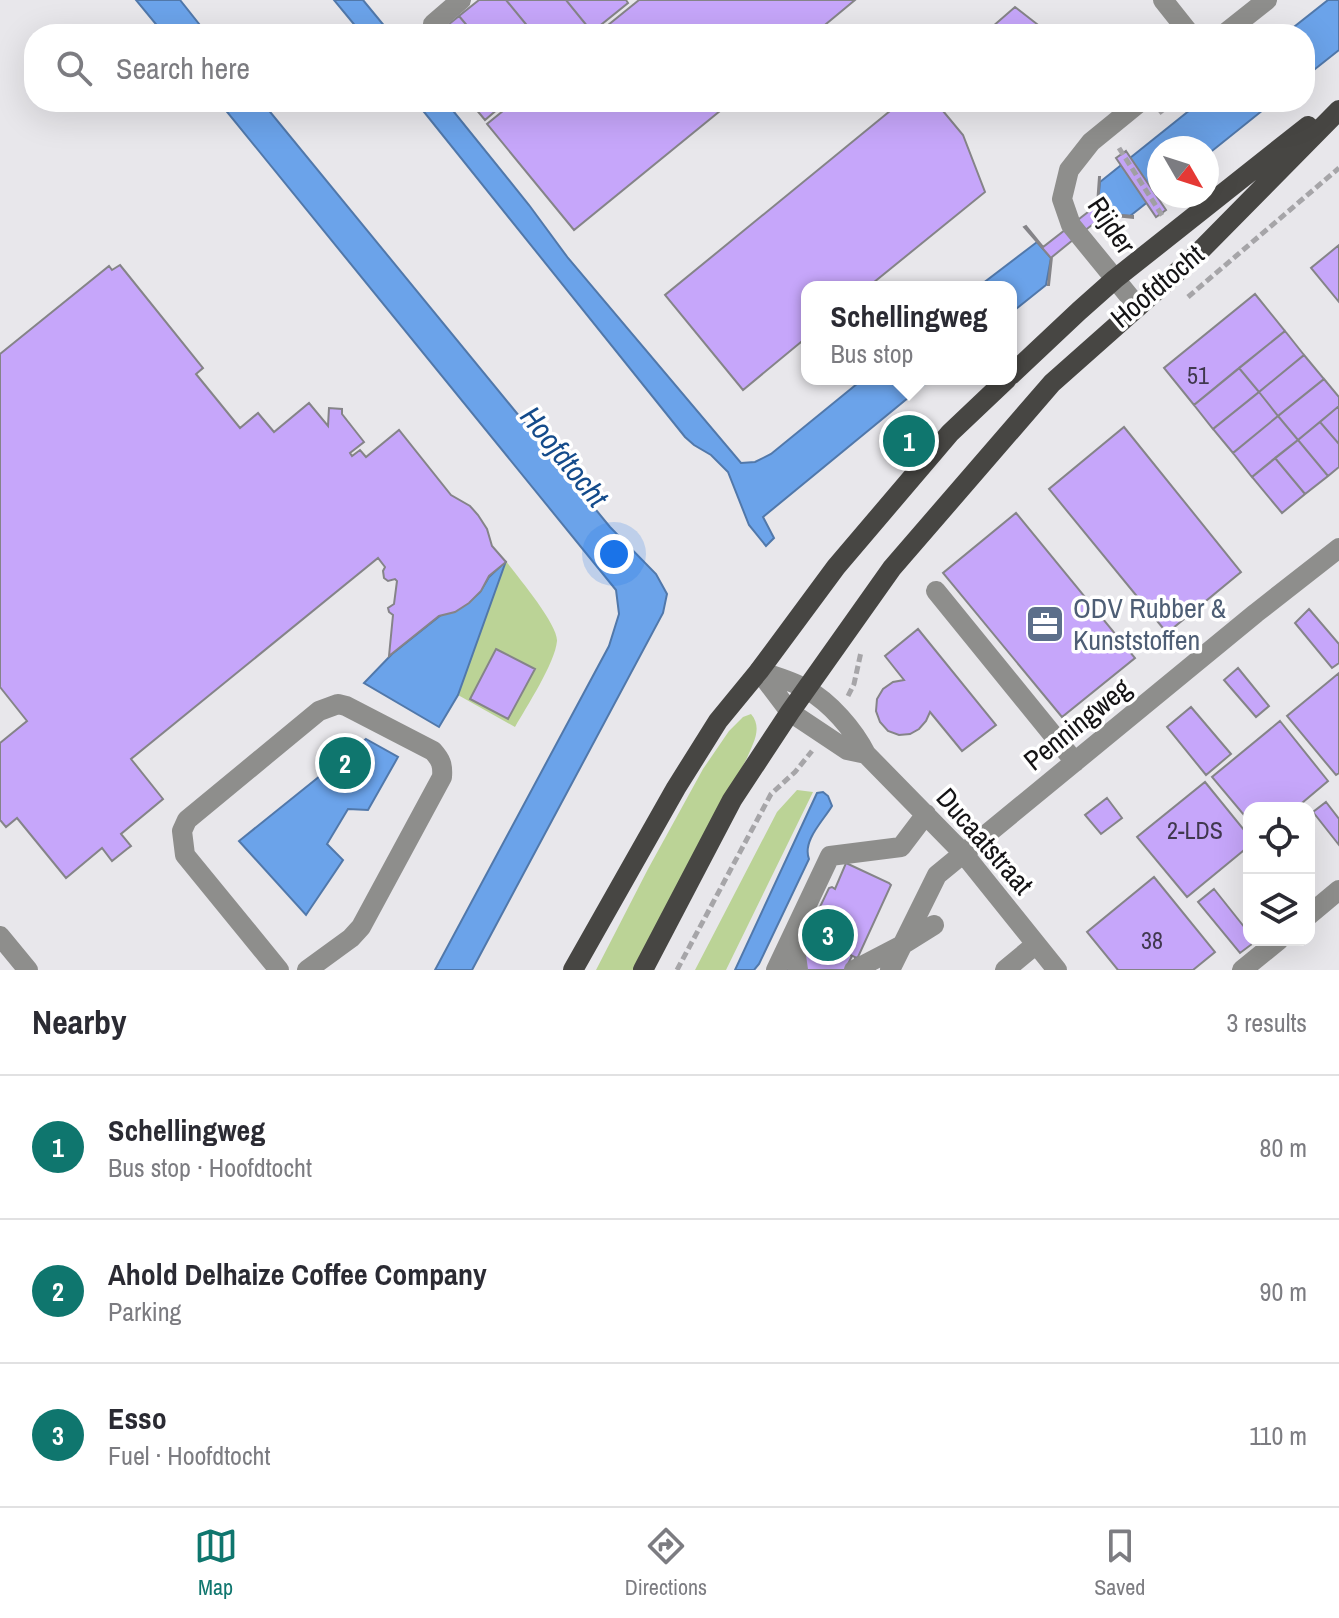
<!DOCTYPE html>
<meta charset="utf-8">
<style>
body{margin:0;font-family:"Archivo Narrow",sans-serif;background:#f7f7f7;color:#2b2b33}
.controls{position:absolute;right:24px;bottom:24px;display:grid;overflow:hidden;border-radius:16px;box-shadow:0 8px 32px #0002}
.controls button{width:72px;height:72px;display:grid;place-items:center;padding:0;border:0;border-bottom:2px solid #e1e1e2;background:#fff;color:#2b2b33;font:40px sans-serif}
.compass{position:absolute;left:1147px;top:136px;width:72px;height:72px;border-radius:50%;background:#fff;box-shadow:0 8px 32px #0002;rotate:129deg}
.you{position:absolute;left:614px;top:554px;width:28px;height:28px;margin:-20px;border:6px solid #fff;border-radius:50%;background:#1a73e8;box-shadow:0 0 0 12px #1a73e833}
.badge{display:grid;place-items:center;width:52px;height:52px;border-radius:50%;background:#0f766e;color:#fff;font-size:26px;font-weight:700}
.pin{position:absolute;translate:-50% -50%;border:4px solid #fff;box-shadow:0 2px 8px #0006}
.popup{position:absolute;left:801px;top:281px;width:216px;height:104px;box-sizing:border-box;display:grid;place-content:center;border-radius:16px;background:#fff;filter:drop-shadow(0 2px 6px #0005);font-size:26px;white-space:nowrap;color:#7c7c81}
.popup b{font-size:30px;color:#2b2b33}
.popup::after{content:'';position:absolute;left:50%;top:100%;margin-left:-16px;border:16px solid transparent;border-top-color:#fff}
.list{margin:0;padding:0;list-style:none}
h2{display:flex;justify-content:space-between;align-items:center;height:104px;margin:0;padding:0 32px;font-size:34px}
h2 small{font-size:26px;font-weight:400;color:#7c7c81}
.list li{display:grid;grid-template-columns:52px 1fr auto;gap:24px;align-items:center;box-sizing:border-box;height:144px;padding:0 32px;border-top:2px solid #e1e1e2}
.list b{display:block;font-size:30px;white-space:nowrap}
.list p{margin:0;font-size:26px;white-space:nowrap;color:#7c7c81}
.list em{font-size:26px;font-style:normal;color:#7c7c81}
.icon{flex:none;width:44px;height:44px;fill:none;stroke:currentColor;stroke-width:2;stroke-linecap:round;stroke-linejoin:round}
.map{position:relative;flex:none;width:1339px;height:970px;overflow:hidden}
.search{position:absolute;background:#fff;box-shadow:0 8px 32px #0002;left:24px;right:24px;top:24px;height:88px;display:flex;align-items:center;gap:20px;box-sizing:border-box;padding:0 28px;border-radius:32px;color:#7c7c81;font-size:30px}
.sheet{height:536px;background:#fff}
nav{display:flex;justify-content:space-around;align-items:center;box-sizing:border-box;height:112px;border-top:2px solid #e1e1e2;background:#fff;font-size:22px;color:#7c7c81}
nav a{display:grid;justify-items:center;gap:4px}
nav .on{color:#0f766e}
.map>svg:first-child{display:block}
</style>
<div class="map">
<svg width="1339" height="970" viewBox="0 0 1339 970">
<rect width="100%" height="100%" fill="#e8e7eb"/>
<path fill="#bbd396" d="M506,561C517,576 558,624 557,641C555,663 527,706 515,727L458,695Z
M751,714C763,728 753,743 747,758L634,970H596L648,869L703,769L729,731L743,717Z
M797,790L813,792L726,970H695L777,812Z"/>
<path fill="#6ba3ea" stroke="#5178aa" stroke-width="2" d="M136,0H180L207,34H164Z
M334,0H363L391,34H362Z
M1328,0H1339V50L1305,77V34H1285Z
M219,102H262L610,527L656,574L667,594L663,613L472,970H435L609,646L619,614L616,590Z
M416,102H446L529,205L568,258L741,463L755,462L771,454L863,379H931L763,517L774,538L766,546L749,525L728,472L711,455L694,445L685,437Z
M1200,102H1273L1207,155V148H1159V193L1130,216L1106,214L1098,204L1100,182Z
M1037,242L1051,258L1046,285L1011,313V287H978Z
M506,561L458,695L439,727L364,683L392,654L441,615L469,602L480,592L489,577Z
M366,739L398,757L368,810L348,809L327,844L343,860L306,915L239,841Z
M823,792L828,796L832,806C823,821 802,841 809,859L759,964L754,970H735L817,793Z"/>
<path fill="#c6a6fa" stroke="#858488" stroke-width="2" d="M479,0H506L534,34H474L459,16Z
M506,0H566L592,32L590,34H534Z
M566,0H626L628,3L592,32Z
M639,0H855L814,34H597Z
M1015,7L1042,28L1048,26L1038,34H984Z
M459,16L474,34H437Z
M470,102H506L485,120Z
M514,102H731L574,230L487,124Z
M901,102H939L945,109L943,111L963,135L985,192L868,287H807V337L743,390L665,295Z
M1126,151L1166,210L1156,217L1116,158Z
M1099,177H1100L1098,204L1106,214L1133,216V218L1105,215L1079,235L1052,257L1049,285H1048L1051,258L1024,227L1026,226L1043,247L1097,205Z
M1339,245V302L1311,268Z
M120,265L203,368L196,374L240,428L258,413L274,432L309,403L328,426L329,408L342,409V414L364,442L350,453L352,456L360,450L366,457L399,430L451,495L470,506L478,515L487,529L492,546L506,562L489,576L481,591L469,603L455,612L439,616L389,656L393,615L389,612L388,608L394,604L397,581L395,579L388,581L384,578L383,571L385,567L378,558L131,759L163,799L121,834L131,846L127,849L112,861L102,848L66,878L17,818L6,827L0,820V743L27,721L0,687V354L109,266L112,270Z
M1255,294L1285,331L1194,405L1164,368Z
M1285,331L1304,355L1259,392L1239,368Z
M1304,355L1324,379L1278,416L1259,392Z
M1239,368L1259,392L1213,429L1194,405Z
M1324,379L1339,397V406L1298,440L1278,416Z
M1259,392L1278,416L1233,453L1213,429Z
M1339,406V444L1320,422Z
M1278,416L1298,440L1252,477L1233,453Z
M1320,422L1339,444V467L1328,476L1298,440Z
M1124,427L1241,572L1167,633L1049,489Z
M1298,440L1328,476L1305,494L1275,458Z
M1275,458L1305,494L1282,513L1252,477Z
M1016,513L1135,658L1062,717L943,573Z
M1309,609L1339,644V663L1332,668L1295,623Z
M918,629L996,725L962,751L930,712L926,721L919,729L910,734L899,735L888,731L880,722L876,711L877,699L883,689L893,682L904,680L885,656Z
M496,649L535,669L508,719L470,699Z
M1238,668L1269,706L1256,717L1224,680Z
M1339,673V773L1336,775L1287,716Z
M1191,707L1231,754L1206,775L1167,727Z
M1280,721L1328,781L1296,808H1249V821L1212,777Z
M1205,782L1249,836V846L1187,897L1137,837Z
M1107,798L1122,818L1101,834L1085,815Z
M1326,802L1339,819V845L1313,812Z
M846,863L889,883L891,885L858,957L855,958V957L810,935L809,937L807,934L829,888L832,887L835,889Z
M1154,877L1215,952L1193,970H1118L1087,932Z
M1214,889L1249,933V940L1256,941L1240,953L1198,902Z
M802,932L852,956L845,970H770Z"/>
<g fill="none" stroke-linecap="round" stroke-linejoin="round">
<path stroke="#a6a5a8" stroke-width="5" stroke-dasharray="8 4" stroke-linecap="butt" d="M1159,113L1173,102
M1119,148L1163,217
M1188,297L1339,168
M897,450L928,421
M848,696L854,684L861,652
M677,970L771,794L795,772L812,751"/>
<path stroke="#8e8e8c" stroke-width="20" d="M1163,0L1190,34
M433,24L461,0
M1224,34L1267,0
M1138,307L1071,225L1062,199L1069,170L1091,142L1140,102
M936,591L1075,762
M759,671C774,676 792,681 806,689C830,702 854,730 866,754L963,853L1057,970
M759,671L790,712L847,750L866,754
M1309,915L1339,890
M793,934L798,970
M0,936L28,970
M279,970L185,855L182,831L187,820L319,711L338,704L346,706L433,751C441,760 443,765 442,777L361,927L351,938L307,970
M776,970L830,856L901,847L926,814
M854,970L902,945L934,925
M890,970L937,875L1256,613L1339,548
M1005,970L1035,945
M1242,970L1279,940"/>
<path stroke="#474643" stroke-width="20" d="M1011,375L1079,311L1115,279L1308,126
M573,970L676,788L718,721L759,671L836,567L950,433L1007,379
M643,970L732,800L790,712L892,568L1052,383L1193,258L1339,110"/>
</g>
<defs>
<g id="office-square" transform="scale(2)"><rect x="-9" y="-9" width="18" height="18" rx="4" fill="#5c6f8a" stroke="#fff"/><path d="M-6-3h4V-5.5h4V-3h4V5H-6ZM-1-4.5V-3h2v-1.5ZM-6 0V1H6V0Z" fill="#fff"/></g>
</defs>
<g fill-rule="evenodd">
<use href="#office-square" x="1045" y="624"/>
</g>
<g text-anchor="middle" stroke-width="7" stroke-linejoin="round" paint-order="stroke">
<g font-size="24" fill="#40384e">
<text x="1198" y="384">51</text>
<text x="1195" y="839">2-LDS</text>
<text x="1152" y="949">38</text>
</g>
<g font-size="28" fill="#141315" stroke="#fff">
<text transform="translate(1112 225) rotate(56)" y="10">Rijder</text>
<text transform="translate(1157 286) rotate(-40)" y="10">Hoofdtocht</text>
<text transform="translate(1077 724) rotate(-39)" y="10">Penningweg</text>
<text transform="translate(985 841) rotate(49)" y="10">Ducaatstraat</text>
</g>
<g font-size="28" fill="#4e5e75" stroke="#fff" text-anchor="start">
<text x="1073" y="618">ODV Rubber &amp;<tspan x="1073" dy="32">Kunststoffen</tspan></text>
</g>
<g font-size="30" font-style="italic" fill="#144b8b" stroke="#fff">
<text transform="translate(564 457) rotate(51)" y="10">Hoofdtocht</text>
</g>
</g>
</svg>
<div class="controls">
<button><svg class="icon" aria-label="locate" viewBox="0 0 24 24"><circle cx="12" cy="12" r="6"/><path d="M12 2v4M12 18v4M2 12h4M18 12h4"/></svg></button>
<button><svg class="icon" aria-label="layers" viewBox="0 0 24 24"><path d="M12 4l9 5-9 5-9-5zM3 14l9 5 9-5"/></svg></button>
</div>
<svg class="compass" viewBox="-18 -18 36 36"><path d="M0-13l5 13h-10z" fill="#e53935"/><path d="M0 13l5-13h-10z" fill="#7c7c81"/></svg>
<div class="you"></div>
<div class="pin badge" style="left:909px;top:441px">1</div>
<div class="popup"><b>Schellingweg</b>Bus stop</div>
<div class="pin badge" style="left:345px;top:763px">2</div>
<div class="pin badge" style="left:828px;top:935px">3</div>
<div class="search"><svg class="icon" aria-label="search" viewBox="0 0 24 24"><circle cx="10" cy="10" r="6"/><path d="M15 15l6 6"/></svg>Search here</div>
</div>
<section class="sheet">
<h2>Nearby<small>3 results</small></h2>
<ul class="list">
<li><span class="badge">1</span><div><b>Schellingweg</b><p>Bus stop · Hoofdtocht</p></div><em>80 m</em></li>
<li><span class="badge">2</span><div><b>Ahold Delhaize Coffee Company</b><p>Parking</p></div><em>90 m</em></li>
<li><span class="badge">3</span><div><b>Esso</b><p>Fuel · Hoofdtocht</p></div><em>110 m</em></li>
</ul>
</section>
<nav>
<a class="on"><svg class="icon" aria-label="map" viewBox="0 0 24 24"><path d="M3 6l6-2 6 2 6-2v14l-6 2-6-2-6 2zM9 4v14M15 6v14"/></svg>Map</a>
<a><svg class="icon" aria-label="directions" viewBox="0 0 24 24"><path d="M12 3l9 9-9 9-9-9zM9 14v-3h6M13 9l2 2-2 2"/></svg>Directions</a>
<a><svg class="icon" aria-label="saved" viewBox="0 0 24 24"><path d="M7 4h10v16l-5-4-5 4z"/></svg>Saved</a>
</nav>
